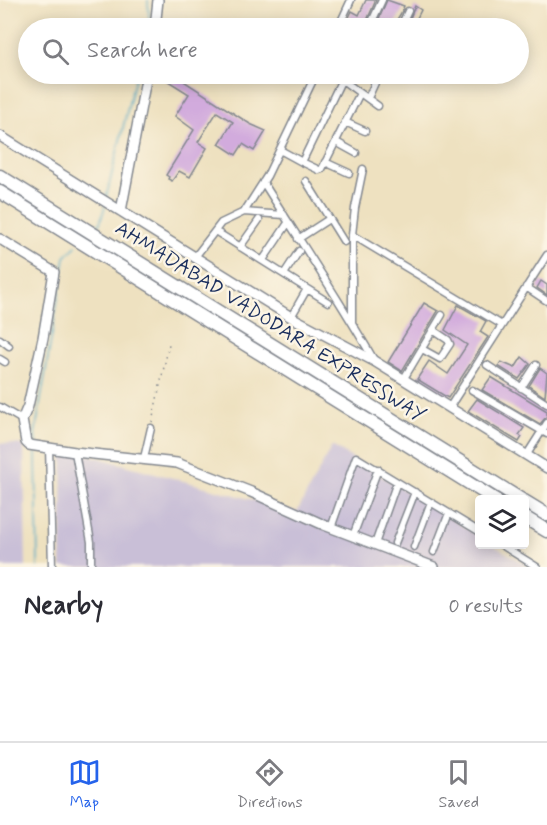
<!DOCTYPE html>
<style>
body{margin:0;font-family:Mynerve,sans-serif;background:#f2f2f3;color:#2b2b33}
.controls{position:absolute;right:18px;bottom:18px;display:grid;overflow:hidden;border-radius:6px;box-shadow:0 3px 15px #0003}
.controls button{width:54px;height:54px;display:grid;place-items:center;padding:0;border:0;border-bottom:2px solid #e1e1e2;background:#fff;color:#2b2b33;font:30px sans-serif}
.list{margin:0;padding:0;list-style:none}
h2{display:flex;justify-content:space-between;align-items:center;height:78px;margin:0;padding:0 24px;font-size:26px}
h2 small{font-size:20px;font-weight:400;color:#7c7c81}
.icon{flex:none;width:33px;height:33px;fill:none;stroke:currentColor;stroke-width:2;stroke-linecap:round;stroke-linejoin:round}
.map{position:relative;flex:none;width:547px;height:567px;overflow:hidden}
.search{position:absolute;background:#fff;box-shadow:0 3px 15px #0003;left:18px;right:18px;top:18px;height:66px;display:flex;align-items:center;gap:15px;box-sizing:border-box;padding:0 21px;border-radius:33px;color:#7c7c81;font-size:22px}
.sheet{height:174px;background:#fff}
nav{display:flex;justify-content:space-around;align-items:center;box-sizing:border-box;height:84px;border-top:2px solid #e1e1e2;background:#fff;font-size:16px;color:#7c7c81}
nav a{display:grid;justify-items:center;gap:3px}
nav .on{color:#2563eb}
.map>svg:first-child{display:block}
</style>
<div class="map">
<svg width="547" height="567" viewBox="0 0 547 567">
<rect width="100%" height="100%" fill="#fcf5e5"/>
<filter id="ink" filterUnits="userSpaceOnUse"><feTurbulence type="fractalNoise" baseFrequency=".0167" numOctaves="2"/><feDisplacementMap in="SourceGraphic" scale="12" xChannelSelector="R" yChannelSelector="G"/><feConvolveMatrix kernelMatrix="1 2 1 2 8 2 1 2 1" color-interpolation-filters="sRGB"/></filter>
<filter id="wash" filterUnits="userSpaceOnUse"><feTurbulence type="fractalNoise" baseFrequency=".008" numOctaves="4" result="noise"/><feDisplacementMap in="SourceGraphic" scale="24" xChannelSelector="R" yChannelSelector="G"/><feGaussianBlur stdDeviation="1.35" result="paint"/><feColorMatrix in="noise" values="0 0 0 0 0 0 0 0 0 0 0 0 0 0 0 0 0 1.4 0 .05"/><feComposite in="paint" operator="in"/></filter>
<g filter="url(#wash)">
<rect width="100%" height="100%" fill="#eee1c0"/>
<path fill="#c9bfd7" d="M0,443L24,445L26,567H0Z
M332,446L479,536L480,544L493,545L530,567H61L63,448L297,512Z"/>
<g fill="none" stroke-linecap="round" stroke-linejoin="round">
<path stroke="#45a6c5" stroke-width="1.5" d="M147,28L149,19L148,0
M106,198L136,74
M95,228L100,223L105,206
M36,444L35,434L65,257L76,246
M36,451L38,567"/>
</g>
<g id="blocks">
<path fill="#d2abdd" d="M366,0H376L364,27L354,22L350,28H344L352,11L359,15Z
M387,0L404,6L401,13L392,28H375Z
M415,6L421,10L412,28H406Z
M157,74H173L250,124L266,131L254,151L243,144L236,155L219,144L233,122L217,112L198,142L207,148L190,177L179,171L172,181L168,179L169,177L166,175L194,130L175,116L189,94Z
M541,281L547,285V295L537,288Z
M424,303L438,311L402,371L388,362Z
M458,305L486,321L480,332L488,337L448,398L417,379L429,361L448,374L467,345L445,330Z
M522,357L530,364L519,379L498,366L501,362L515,368Z
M540,368L547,373L545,397L529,386Z
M491,377L547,411V416L540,424L482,390Z
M477,399L524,428L519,435L522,437L519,442L468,411Z"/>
</g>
</g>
<g filter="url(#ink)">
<use href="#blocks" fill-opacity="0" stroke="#84888f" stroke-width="1.5"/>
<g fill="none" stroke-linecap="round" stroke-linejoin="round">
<g stroke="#84888f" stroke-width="9">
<path id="street" d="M338,28L351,0
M369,28L382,0
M400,28L408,11
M334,74L378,106
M368,98L379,74
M345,122L365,131
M336,142L356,153
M280,150L302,162L342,79
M302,162L319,170L322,169L360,93
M325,162L349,173
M306,181L344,242
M263,182C300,241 339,299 374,360
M244,212L284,215
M215,231L328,302
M352,235L502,325
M298,239L329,219
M240,247L259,220
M195,257L221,223L244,212L267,176L316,74
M263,260L288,223
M284,274L299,251
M526,287L547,301
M291,317L307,289
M352,322V235L355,208L363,169
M0,339L9,346
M422,349L440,359L450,344L448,340L433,330
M0,359L5,362
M487,365L547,404
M403,380L442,315
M521,388L536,365
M472,390L547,434
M0,407L22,420
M449,408L547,255
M49,447L52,567
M75,452L91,542V567
M526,456L547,423
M144,458L151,428
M331,528L356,457L480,532
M353,536L378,469
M395,543L415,492
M375,544L397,482
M500,544L537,567
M414,547L431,502
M434,552L449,513"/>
</g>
<g stroke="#84888f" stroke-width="12">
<path id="secondary" d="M155,28L158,0
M0,136L291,317L374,361L547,468
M121,211L147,74
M0,239L54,272L43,338L28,406L22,420L26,442L29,445L75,452L177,463L251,492L324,525L434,567"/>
</g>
<g stroke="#84888f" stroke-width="15">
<path id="highway" d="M0,176L522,500
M0,192L496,500
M524,501L547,515
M524,517L547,531"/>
</g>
<path stroke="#84888f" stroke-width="1.5" stroke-dasharray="1.5 4.5" stroke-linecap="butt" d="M152,422L169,344"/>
<use href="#street" stroke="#fff" stroke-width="6"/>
<use href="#secondary" stroke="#fff" stroke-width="9"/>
<use href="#highway" stroke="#fff" stroke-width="12"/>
</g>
</g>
<g text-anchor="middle" stroke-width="5" stroke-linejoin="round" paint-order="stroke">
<g font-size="20" fill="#1b2f5e" stroke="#fcf5e5">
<text transform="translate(271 321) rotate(32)" y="7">AHMADABAD VADODARA EXPRESSWAY</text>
</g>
</g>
</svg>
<div class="controls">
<button><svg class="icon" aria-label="layers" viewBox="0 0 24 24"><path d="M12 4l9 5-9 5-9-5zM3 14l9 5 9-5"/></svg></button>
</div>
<div class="search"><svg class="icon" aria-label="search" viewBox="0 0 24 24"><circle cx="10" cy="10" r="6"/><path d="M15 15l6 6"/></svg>Search here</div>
</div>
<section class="sheet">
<h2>Nearby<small>0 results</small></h2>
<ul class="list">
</ul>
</section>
<nav>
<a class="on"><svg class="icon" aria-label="map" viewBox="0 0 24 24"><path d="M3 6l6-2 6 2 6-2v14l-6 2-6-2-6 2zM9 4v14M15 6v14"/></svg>Map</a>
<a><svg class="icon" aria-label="directions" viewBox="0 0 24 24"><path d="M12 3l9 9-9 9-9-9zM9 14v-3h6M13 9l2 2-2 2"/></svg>Directions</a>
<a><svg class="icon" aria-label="saved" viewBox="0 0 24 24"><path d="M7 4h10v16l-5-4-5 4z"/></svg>Saved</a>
</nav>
